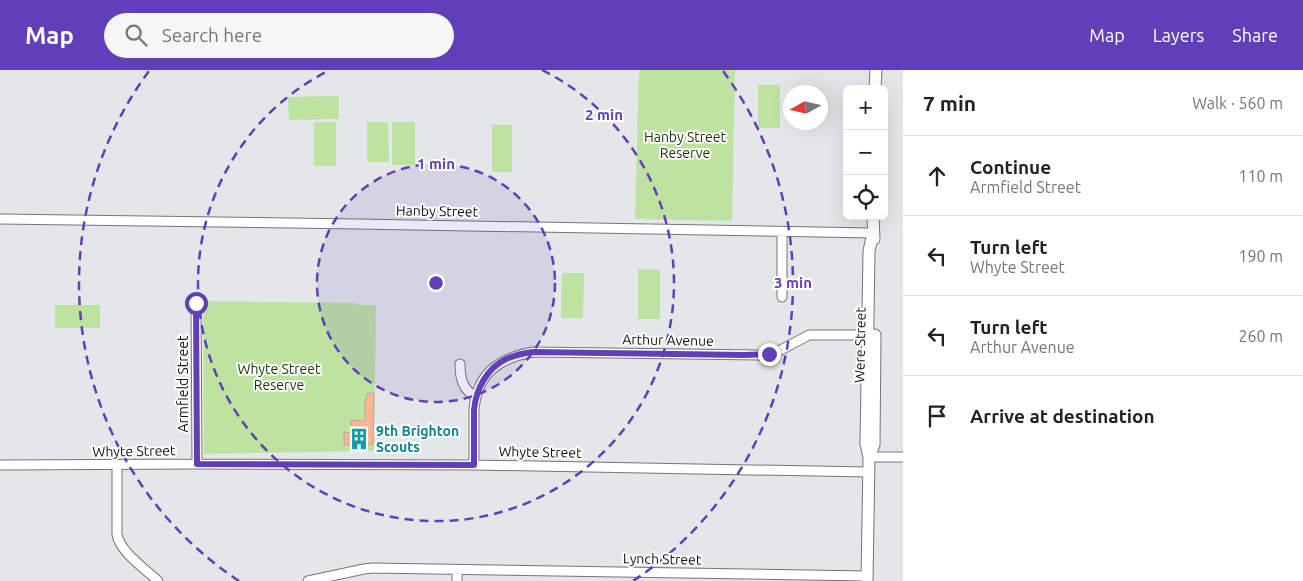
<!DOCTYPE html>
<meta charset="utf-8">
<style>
body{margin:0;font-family:Ubuntu,sans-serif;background:#f6f6f6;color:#222}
.controls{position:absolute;right:15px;top:15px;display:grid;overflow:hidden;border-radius:8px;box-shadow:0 5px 20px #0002}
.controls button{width:45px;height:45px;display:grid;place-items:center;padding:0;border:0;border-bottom:1px solid #e0e0e0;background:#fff;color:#222;font:25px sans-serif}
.compass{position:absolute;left:783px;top:15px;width:45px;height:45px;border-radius:50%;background:#fff;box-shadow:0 5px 20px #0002;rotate:262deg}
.stop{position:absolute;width:15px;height:15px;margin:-11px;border:4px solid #603fb8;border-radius:50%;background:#fff}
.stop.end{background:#603fb8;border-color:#fff;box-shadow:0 1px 5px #0008}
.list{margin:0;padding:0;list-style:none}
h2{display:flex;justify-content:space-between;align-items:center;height:65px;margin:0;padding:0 20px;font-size:21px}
h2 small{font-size:16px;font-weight:400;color:#767676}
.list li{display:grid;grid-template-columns:32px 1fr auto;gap:15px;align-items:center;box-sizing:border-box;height:80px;padding:0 20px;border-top:1px solid #e0e0e0}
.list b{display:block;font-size:19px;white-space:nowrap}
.list p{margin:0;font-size:16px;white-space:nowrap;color:#767676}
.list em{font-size:16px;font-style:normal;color:#767676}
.icon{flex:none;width:28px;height:28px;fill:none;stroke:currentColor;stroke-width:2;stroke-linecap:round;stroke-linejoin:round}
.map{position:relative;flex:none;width:903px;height:511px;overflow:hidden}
header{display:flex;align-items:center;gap:30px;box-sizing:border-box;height:70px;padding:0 25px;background:#603fb8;color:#fff}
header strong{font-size:24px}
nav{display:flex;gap:28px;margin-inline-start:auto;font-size:18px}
.search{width:350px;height:45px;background:#f6f6f6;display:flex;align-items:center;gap:12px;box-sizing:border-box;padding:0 18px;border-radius:28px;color:#767676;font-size:19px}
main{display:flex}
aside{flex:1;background:#fff}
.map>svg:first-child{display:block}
</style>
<header>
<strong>Map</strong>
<div class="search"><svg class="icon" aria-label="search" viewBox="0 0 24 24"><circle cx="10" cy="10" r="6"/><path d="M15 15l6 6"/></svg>Search here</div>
<nav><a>Map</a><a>Layers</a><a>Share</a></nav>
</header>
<main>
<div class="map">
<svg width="903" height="511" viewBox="0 0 903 511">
<rect width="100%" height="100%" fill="#e4e7e9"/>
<path fill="#bee3a1" d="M639,0H735L732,151L635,149Z
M758,15H780V58H758Z
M339,26V49L289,50L288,27Z
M314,52H336V96H314Z
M367,52H388L389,92H367Z
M392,52H415V95H392Z
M492,55H512V102H492Z
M638,199L660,200V249H638Z
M562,203H584L583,248H561Z
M203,231L357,233V235H376L374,381L204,384Z
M55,235H100V258H55Z"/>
<path fill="#feb690" stroke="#aeaba9" d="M368,323H374L373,375H344V362L351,363V350L365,351V330Z"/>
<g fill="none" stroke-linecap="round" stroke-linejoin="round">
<g stroke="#737577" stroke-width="11">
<path id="minor" d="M0,149L358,154L873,163
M782,227V162
M196,233L197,394
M460,294C460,309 463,320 476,327
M869,387H903
M0,395L197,394L474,395L869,402
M117,395V464C119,481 145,499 158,511
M474,395V340C477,303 499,288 533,282L759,285L775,283L809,265H872
M308,511L364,499L373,498L867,506
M457,511V500"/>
</g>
<g stroke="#737577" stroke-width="13">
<path id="tertiary" d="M875,19L876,0
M873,146L874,169
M869,387L874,375L875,265
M867,511L869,387L866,374L869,181L873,163"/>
</g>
<use href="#minor" stroke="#fff" stroke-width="9"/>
<use href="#tertiary" stroke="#fff" stroke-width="11"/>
</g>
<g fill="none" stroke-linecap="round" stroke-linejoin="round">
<path stroke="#603fb8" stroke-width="6" d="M196,233L197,394L474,395V340C476,319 487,298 506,289C515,285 524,283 533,282L744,285L769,284"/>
</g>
<circle cx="436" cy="213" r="119" fill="#603fb8" fill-opacity=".12"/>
<g fill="none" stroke="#603fb8" stroke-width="2.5" stroke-dasharray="9 6">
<circle cx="436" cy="213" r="119"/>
<path d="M542 0A238 238 0 1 1 330 0"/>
<path d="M239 511A357 357 0 0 1 149 1M723 1A357 357 0 0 1 633 511"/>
</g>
<defs>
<g id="building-bare" transform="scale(1.725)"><path d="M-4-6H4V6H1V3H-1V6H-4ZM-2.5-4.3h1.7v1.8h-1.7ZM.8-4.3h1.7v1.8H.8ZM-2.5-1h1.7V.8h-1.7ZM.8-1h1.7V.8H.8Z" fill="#0f9aa8" stroke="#fff" stroke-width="2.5" paint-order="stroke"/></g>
</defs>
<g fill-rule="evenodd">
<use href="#building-bare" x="359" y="369"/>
</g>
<g text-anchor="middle" stroke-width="4" stroke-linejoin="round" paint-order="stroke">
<g font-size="14" fill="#213708" stroke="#fff">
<text x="685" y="72">Hanby Street<tspan x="685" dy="16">Reserve</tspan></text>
<text x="279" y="304">Whyte Street<tspan x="279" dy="16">Reserve</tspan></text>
</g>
<g font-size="14" fill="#111213" stroke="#fff">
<text transform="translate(437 141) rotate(1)" y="5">Hanby Street</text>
<text transform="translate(668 270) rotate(1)" y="5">Arthur Avenue</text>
<text transform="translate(860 275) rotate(-89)" y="5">Were Street</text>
<text transform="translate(183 314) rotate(-90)" y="5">Armfield Street</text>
<text transform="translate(134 381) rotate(-1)" y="5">Whyte Street</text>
<text transform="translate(540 382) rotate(1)" y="5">Whyte Street</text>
<text transform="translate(662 489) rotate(1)" y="5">Lynch Street</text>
</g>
<g font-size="14" font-weight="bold" fill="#0d838f" stroke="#fff" text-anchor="start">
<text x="376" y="366">9th Brighton<tspan x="376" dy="16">Scouts</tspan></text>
</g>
</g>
<circle cx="436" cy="213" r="8" fill="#603fb8" stroke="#fff" stroke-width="2.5"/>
<g font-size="15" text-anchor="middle" font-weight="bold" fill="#603fb8" stroke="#fff" stroke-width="4" stroke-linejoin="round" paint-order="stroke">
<text x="604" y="50">2 min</text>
<text x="436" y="99">1 min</text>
<text x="793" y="218">3 min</text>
</g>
</svg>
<div class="controls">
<button>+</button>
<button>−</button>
<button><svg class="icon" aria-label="locate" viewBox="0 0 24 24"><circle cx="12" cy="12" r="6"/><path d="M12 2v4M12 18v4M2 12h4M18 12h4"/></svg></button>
</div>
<svg class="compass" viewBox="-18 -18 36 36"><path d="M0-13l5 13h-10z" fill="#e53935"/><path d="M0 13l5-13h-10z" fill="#767676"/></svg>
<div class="stop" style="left:196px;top:233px"></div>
<div class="stop end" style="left:769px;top:284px"></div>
</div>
<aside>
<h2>7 min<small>Walk · 560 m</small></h2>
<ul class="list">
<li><svg class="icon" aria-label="ahead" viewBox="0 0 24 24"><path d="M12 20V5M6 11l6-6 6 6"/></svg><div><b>Continue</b><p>Armfield Street</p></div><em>110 m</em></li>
<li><svg class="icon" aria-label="left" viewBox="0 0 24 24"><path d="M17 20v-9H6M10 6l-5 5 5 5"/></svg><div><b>Turn left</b><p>Whyte Street</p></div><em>190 m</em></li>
<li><svg class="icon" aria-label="left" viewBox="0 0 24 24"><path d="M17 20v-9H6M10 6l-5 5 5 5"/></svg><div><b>Turn left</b><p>Arthur Avenue</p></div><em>260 m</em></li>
<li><svg class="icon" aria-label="arrive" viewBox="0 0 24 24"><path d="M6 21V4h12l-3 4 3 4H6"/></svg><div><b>Arrive at destination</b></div></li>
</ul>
</aside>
</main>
